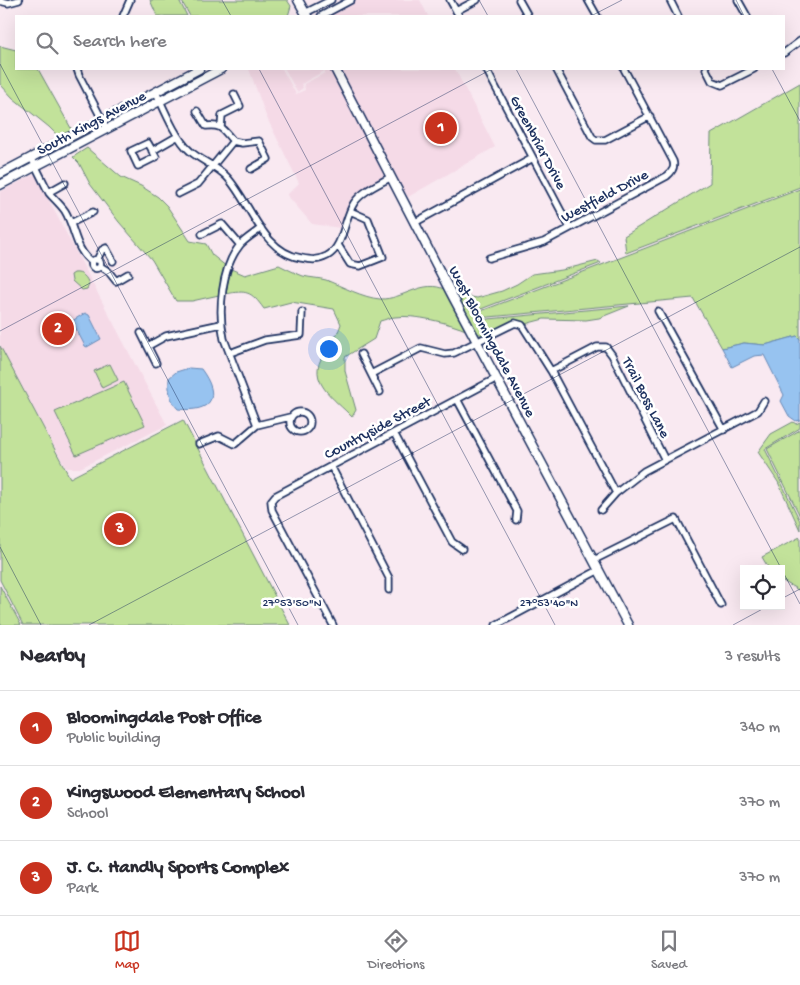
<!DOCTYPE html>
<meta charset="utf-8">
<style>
body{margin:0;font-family:"Gochi Hand",sans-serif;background:#f2f2f3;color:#2b2b33}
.controls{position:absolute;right:15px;bottom:15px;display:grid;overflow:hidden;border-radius:0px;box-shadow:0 5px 20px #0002}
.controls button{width:45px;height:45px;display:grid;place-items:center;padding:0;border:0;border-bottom:1px solid #e1e1e2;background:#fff;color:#2b2b33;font:25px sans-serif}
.you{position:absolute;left:328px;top:348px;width:18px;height:18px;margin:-12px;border:4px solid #fff;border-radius:50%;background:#1a73e8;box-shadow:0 0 0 8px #1a73e833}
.badge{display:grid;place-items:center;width:32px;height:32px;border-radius:50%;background:#c8321e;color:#fff;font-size:16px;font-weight:700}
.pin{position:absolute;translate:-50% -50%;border:2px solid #fff;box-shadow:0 1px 5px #0006}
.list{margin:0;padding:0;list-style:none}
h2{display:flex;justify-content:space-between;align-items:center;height:65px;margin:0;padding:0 20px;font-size:21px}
h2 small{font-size:16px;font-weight:400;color:#7c7c81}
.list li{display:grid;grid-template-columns:32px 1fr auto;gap:15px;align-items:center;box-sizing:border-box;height:75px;padding:0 20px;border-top:1px solid #e1e1e2}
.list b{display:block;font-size:19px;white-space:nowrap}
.list p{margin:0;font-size:16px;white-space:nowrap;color:#7c7c81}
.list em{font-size:16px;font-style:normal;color:#7c7c81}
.icon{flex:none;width:28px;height:28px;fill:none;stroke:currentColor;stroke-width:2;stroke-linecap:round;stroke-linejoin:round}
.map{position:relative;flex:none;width:800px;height:625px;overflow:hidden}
.search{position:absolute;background:#fff;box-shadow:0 5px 20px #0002;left:15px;right:15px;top:15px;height:55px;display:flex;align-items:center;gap:12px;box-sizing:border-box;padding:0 18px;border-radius:0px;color:#7c7c81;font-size:19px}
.sheet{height:290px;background:#fff}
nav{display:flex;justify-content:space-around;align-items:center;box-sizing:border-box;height:70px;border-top:1px solid #e1e1e2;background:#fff;font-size:14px;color:#7c7c81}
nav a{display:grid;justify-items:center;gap:2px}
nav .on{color:#c8321e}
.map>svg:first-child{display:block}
</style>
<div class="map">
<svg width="800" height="625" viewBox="0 0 800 625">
<rect width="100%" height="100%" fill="#f9e9f1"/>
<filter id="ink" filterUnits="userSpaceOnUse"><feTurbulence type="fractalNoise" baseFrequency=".02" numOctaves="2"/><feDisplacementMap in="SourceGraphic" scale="10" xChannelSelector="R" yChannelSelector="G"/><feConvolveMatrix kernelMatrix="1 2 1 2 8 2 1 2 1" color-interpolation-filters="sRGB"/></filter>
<g filter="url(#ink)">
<path fill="#f5dae7" d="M356,0H420L428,16H326Z
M249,69H282L296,94L305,90L304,84L325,73V69H332L388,176L354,199L346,211L341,228L312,224L287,195L299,183L266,116Z
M285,69H323L324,71L303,83L301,84L303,88L297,92Z
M338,69H455L495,147L408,197L395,175L394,176Z
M35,174L167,425L80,468H66L0,348V192Z"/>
<path fill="#c2e29a" stroke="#6e887c" d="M150,0H179L187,16H157Z
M181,0H287L291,6L288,16H190Z
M0,46L16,50V69H38L72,130L58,136L49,127L13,98L0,84Z
M800,83V187L626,253L624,236L710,183L711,134Z
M87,148L121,177L141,186L158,197L167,206L190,241L206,244L212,255L227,267L219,295L192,301H176L152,260L119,222L90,184L79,163L73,157Z
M800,189V340L797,336L765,345L744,343L722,348L693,298L478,318L476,313Z
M598,261L601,263L473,312L478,320L629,306L599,318L586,320L544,319L525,324L514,321L483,335L476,333L455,294L477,298L502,291L517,284L532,274L562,270Z
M279,265C287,269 295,273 303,276C311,278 319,278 326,280C341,286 364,298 380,299C403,300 423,278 446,290L468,331C450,323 414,314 395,317C390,317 385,320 380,321L374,339L345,357V371L356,410L352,417C335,399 305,381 324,354C332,341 336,339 341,324L334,309L291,302L264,309C251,291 247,290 225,294L231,269L245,275Z
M74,273C82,272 87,277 89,285L87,289L82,290L72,281L71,275Z
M0,346L70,478L183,420L290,625H23L0,580Z
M110,364L118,380L102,388L94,371Z
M124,382L145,425L76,455L55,412Z
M793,422L796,424L800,422V428L765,449L800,521V530L778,482L758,452L771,434Z
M800,430V516L767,449Z
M800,537V591L781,580V569H769L762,557Z
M0,586L21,625H0Z"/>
<path fill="#97c3f0" stroke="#6588b6" d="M85,313L89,315L101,339L87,347L85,346L72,321Z
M797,336L800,339V420L796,421L789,416L781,401L784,395L764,355L754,356L732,367L722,348L744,343L765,345Z
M189,368L201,369C221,396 213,413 178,409C170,401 168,389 169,378L176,372Z"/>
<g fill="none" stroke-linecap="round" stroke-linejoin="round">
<g stroke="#1b2f5e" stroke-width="9">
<path id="minor" d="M450,0L459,16
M519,0L528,16
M588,0L597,16
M670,0L678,16
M738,0L747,16
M0,1L8,3L19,0
M456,11L477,0
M305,13L331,0
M123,16L130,0
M321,16L351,0
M784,53L800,41
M77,69L79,75L107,129
M486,69L570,228
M556,69L592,137L596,140H605L650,116
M706,69L712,81L722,85L754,69
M156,92C164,109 176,139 190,151C201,161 217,166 227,177C251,203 262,252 301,258C312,260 317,261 327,256C344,247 344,218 354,203C362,191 379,184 391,177
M197,111L206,126C222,124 223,130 233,141
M221,127L222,115L240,106L234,94
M233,141L242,143L259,141L268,159L251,169
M148,143L156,157L138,166L131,151Z
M152,151L178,136
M31,157C37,169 43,181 49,193C54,199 60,204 65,211C75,227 75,251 92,262
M49,192L65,183
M178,194L198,184L233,141
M71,223L93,212
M414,223L533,158
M202,234L222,224L240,245
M338,245L350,264L360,266L383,257L368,219L350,211
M489,258L544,242L667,176C673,171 675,167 673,161L624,69
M91.5 264a4.5 4.5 0 1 1 9 0a4.5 4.5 0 1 1-9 0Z
M97,260L102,250L106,248L113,261
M100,266L108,271L116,281L128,274
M658,311L724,430
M141,333L156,363
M148,346L166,336L221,324
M230,353L265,340L301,335L302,312
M361,354L380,392
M551,371L597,347H606L612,355L665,460
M371,374L421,348L445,354L454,353L515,323L522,325L551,371L616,493
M457,399L517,511L516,520
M290 422a10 10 0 1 1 20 0a10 10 0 1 1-20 0Z
M257,425L224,339C218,312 221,268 240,245C245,239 254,234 261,228
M394,433L452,542L462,549
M199,444L219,436L235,444L257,425L290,417
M331,466L389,578V590
M601,510L616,493L644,471L758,411L764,401
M594,560L676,519L721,605
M333,625L272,510L271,501L275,496L497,378
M496,625L599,570"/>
</g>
<g stroke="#1b2f5e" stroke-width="11">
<path id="major" d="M298,0L307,16
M335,69L453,297L628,625
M0,174L199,69
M0,185L221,69"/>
</g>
<use href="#minor" stroke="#fff" stroke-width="5.5"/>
<use href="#major" stroke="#fff" stroke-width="8"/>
</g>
</g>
<path fill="none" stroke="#1b2f5e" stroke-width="1" stroke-opacity="0.45" d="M222,0L231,16M479,0L488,16M736,0L744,16M591,16L622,0M0,64L298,625M259,69L555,625M516,69L800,604M772,69L800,121M0,331L492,69M0,547L41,625M781,599L800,589M89,625L800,247M733,625L768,606"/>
<g text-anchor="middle" stroke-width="5" stroke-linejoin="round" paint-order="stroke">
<g font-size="15" fill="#1b2f5e" stroke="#fff">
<text transform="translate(91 122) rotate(-28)" y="5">South Kings Avenue</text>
<text transform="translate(539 142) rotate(62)" y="5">Greenbriar Drive</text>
<text transform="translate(604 195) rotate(-28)" y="5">Westfield Drive</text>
<text transform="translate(493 341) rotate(62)" y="5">West Bloomingdale Avenue</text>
<text transform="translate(647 397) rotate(63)" y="5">Trail Boss Lane</text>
<text transform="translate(377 427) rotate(-28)" y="5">Countryside Street</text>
</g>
</g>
<g font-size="12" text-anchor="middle" fill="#1b2f5e" stroke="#fff" stroke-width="5" stroke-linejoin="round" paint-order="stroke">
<text x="292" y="606">27°53'50"N</text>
<text x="549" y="606">27°53'40"N</text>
</g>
</svg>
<div class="controls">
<button><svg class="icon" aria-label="locate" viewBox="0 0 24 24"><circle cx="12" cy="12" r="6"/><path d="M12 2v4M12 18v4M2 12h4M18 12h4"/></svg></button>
</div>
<div class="you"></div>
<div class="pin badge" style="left:441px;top:128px">1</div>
<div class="pin badge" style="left:58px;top:329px">2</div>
<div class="pin badge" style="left:120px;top:529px">3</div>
<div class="search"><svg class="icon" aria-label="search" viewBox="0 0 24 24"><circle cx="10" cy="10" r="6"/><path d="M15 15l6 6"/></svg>Search here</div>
</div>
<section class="sheet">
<h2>Nearby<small>3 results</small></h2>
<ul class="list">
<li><span class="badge">1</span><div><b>Bloomingdale Post Office</b><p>Public building</p></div><em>340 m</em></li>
<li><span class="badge">2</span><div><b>Kingswood Elementary School</b><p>School</p></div><em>370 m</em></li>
<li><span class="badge">3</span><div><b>J. C. Handly Sports Complex</b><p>Park</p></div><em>370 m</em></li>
</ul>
</section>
<nav>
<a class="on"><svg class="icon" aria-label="map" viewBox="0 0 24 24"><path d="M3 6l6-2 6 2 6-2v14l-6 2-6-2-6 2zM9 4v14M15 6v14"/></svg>Map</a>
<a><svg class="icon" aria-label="directions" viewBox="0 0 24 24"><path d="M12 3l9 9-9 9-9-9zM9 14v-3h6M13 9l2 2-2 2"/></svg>Directions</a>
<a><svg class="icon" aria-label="saved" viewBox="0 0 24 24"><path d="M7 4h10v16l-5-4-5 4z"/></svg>Saved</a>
</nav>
